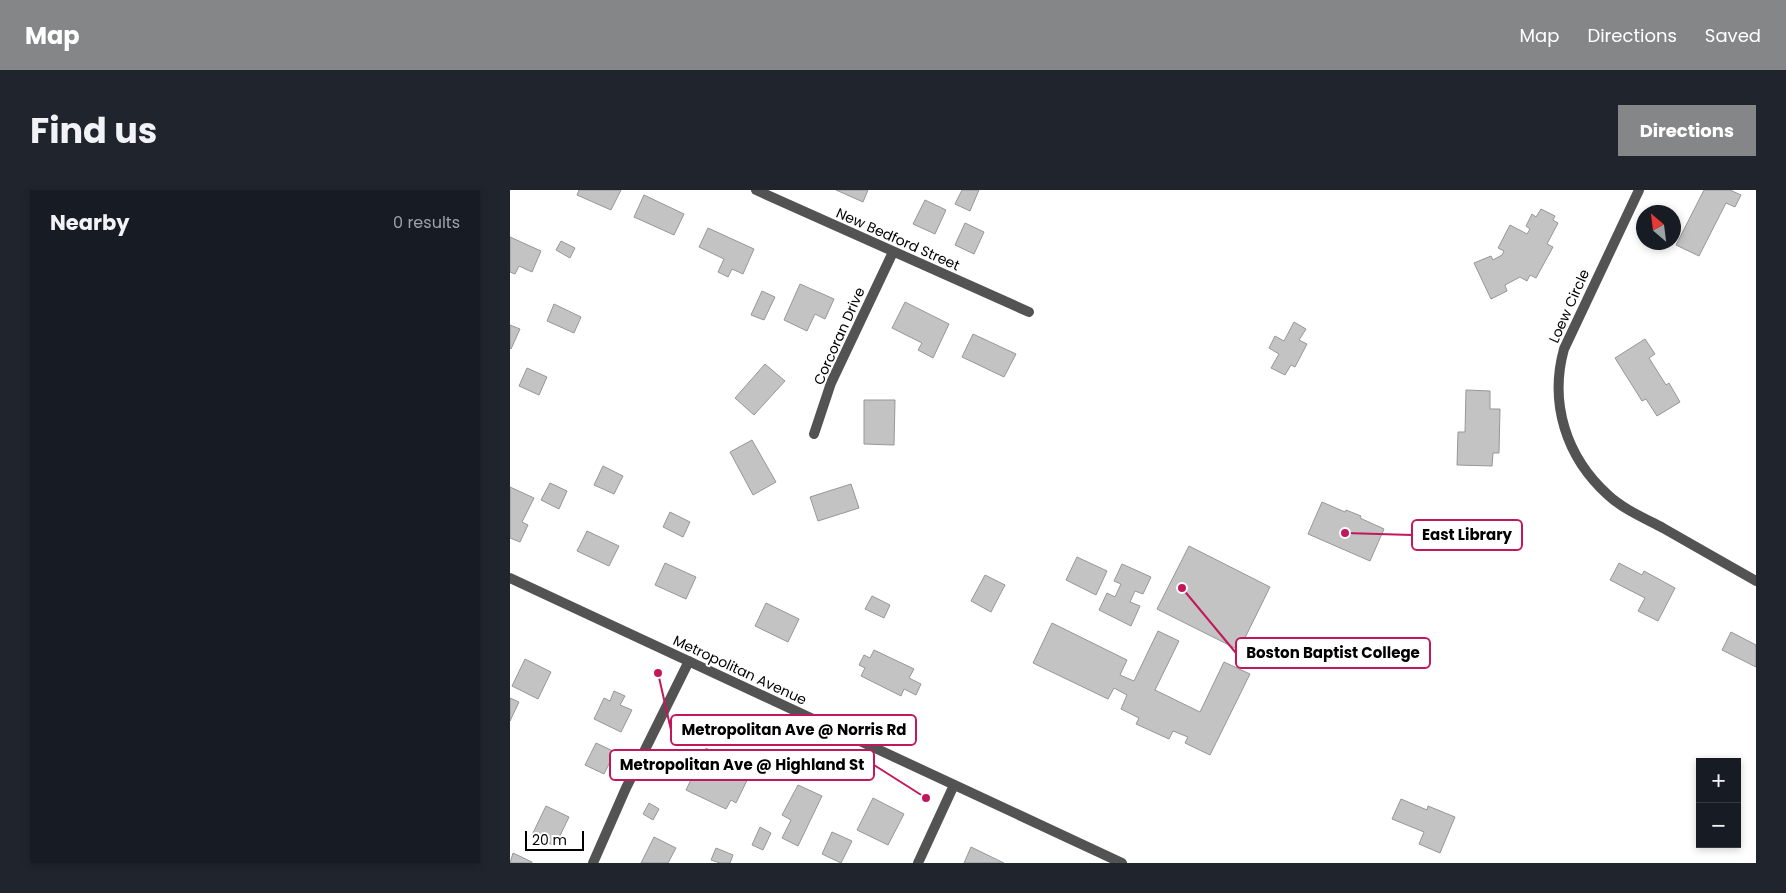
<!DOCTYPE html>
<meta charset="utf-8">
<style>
body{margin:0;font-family:Poppins,sans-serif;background:#20242c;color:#f1f3f6}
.controls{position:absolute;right:15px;bottom:15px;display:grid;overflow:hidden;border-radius:0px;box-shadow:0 2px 8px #0003}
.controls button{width:45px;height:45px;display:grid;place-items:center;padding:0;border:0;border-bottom:1px solid #363941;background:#171b24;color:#f1f3f6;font:25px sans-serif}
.compass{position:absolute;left:1126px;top:15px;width:45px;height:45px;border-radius:50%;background:#171b24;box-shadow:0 2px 8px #0003;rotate:332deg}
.scale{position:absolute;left:15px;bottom:12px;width:59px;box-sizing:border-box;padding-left:5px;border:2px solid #000;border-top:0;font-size:14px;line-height:18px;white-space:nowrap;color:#000;-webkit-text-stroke:4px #fff;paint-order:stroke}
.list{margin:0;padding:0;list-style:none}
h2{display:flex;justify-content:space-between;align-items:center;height:65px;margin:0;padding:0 20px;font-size:21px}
h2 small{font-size:16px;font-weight:400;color:#9ea1a6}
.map{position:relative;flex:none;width:1246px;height:673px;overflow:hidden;border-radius:0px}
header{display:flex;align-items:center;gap:30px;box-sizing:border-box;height:70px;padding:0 25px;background:#858687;color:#fff}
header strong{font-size:24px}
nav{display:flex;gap:28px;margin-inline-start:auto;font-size:18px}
.intro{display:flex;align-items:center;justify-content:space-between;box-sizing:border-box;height:120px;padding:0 30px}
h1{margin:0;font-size:35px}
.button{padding:12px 22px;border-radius:0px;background:#858687;color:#fff;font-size:18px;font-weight:700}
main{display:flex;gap:30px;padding:0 30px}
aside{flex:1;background:#171b24;border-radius:0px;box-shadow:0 2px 8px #0003}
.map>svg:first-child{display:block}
</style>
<header>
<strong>Map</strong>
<nav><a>Map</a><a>Directions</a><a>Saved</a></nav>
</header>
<div class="intro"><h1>Find us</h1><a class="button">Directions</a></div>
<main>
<aside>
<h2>Nearby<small>0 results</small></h2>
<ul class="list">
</ul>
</aside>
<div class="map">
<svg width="1246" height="673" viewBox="0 0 1246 673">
<rect width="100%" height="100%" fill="#fff"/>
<path fill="#c3c3c3" stroke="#979797" d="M69,0H111L101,20L67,5Z
M326,0H358L353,12Z
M452,0H469L460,21L445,14Z
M1194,0H1220L1231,5L1225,17L1216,13L1189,66L1166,55Z
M134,5L174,24L164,45L124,27Z
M415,10L436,20L425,44L403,34Z
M1031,19L1045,26L1043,30L1048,33L1037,54L1043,57L1026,88L1020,85L1017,91L1010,87L995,95L997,101L981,109L964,73L981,66L983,70L992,65L994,61L988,58L1000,35L1017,44L1020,39L1016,36L1022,24L1026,27Z
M455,33L474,42L464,64L445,55Z
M198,38L244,59L233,84L222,79L218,87L208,82L214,69L189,57Z
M0,47L31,61L22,82L9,76L5,84L0,82Z
M51,51L65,58L60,68L46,60Z
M290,94L324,109L315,129L305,124L297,141L274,130Z
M252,101L265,107L254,130L241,125Z
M395,112L439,134L423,168L408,160L412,153L382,138Z
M44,114L71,127L64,143L37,131Z
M784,132L796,139L789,150L797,154L785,177L781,175L775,185L761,178L769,164L759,158L765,146L774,151Z
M0,135L10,139L1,159L0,158Z
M463,144L506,164L494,187L452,167Z
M1135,149L1145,164L1139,168L1156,195L1159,193L1170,212L1147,226L1136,209L1132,211L1105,168Z
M255,174L275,191L244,225L225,208Z
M17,178L37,187L29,205L9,196Z
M956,200L980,201V219H990L989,263H983L982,276L947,275L948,242H955Z
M354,210H385L384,255L354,254Z
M242,250L266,292L243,305L220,262Z
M93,276L113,286L104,304L84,295Z
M40,293L57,301L49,319L31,310Z
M341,294L349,318L308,331L300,307Z
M0,297L24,308L12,332L18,335L10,352L0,348Z
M812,312L835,322L836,320L851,326L850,328L874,339L860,371L798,344Z
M160,322L180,332L173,347L153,337Z
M77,341L109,356L99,376L67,361Z
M679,356L760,397L729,460L647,419Z
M567,367L597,381L586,405L556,390Z
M155,373L186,387L176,409L145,395Z
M1109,373L1132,385L1134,381L1165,398L1148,431L1128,421L1135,408L1100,390Z
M612,374L641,387L633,404L625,401L620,412L630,416L621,436L589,420L597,403L605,407L611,394L604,391Z
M475,385L495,395L481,422L461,411Z
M362,406L380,415L374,428L355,419Z
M256,413L289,429L278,452L245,436Z
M542,433L617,470L610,485L624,491L648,441L669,451L645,500L690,522L714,472L740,484L700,565L675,553L678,547L663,541L659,549L626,534L629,528L611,519L617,505L604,498L598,509L523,473Z
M1221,442L1246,455V477L1212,460Z
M364,460L404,479L399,488L411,494L406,505L394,499L391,506L351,486L355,478L349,475L354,465L360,468Z
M15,469L41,482L28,509L2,496Z
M104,501L115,506L110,515L122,520L111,542L84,529L94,508L100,511Z
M0,508L9,512L0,531Z
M86,553L105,562L94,584L75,575Z
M196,558L209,565L205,573L217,578L220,570L242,580L226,613L221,610L216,619L176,600Z
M288,595L312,606L288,656L272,648L281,630L272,625Z
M363,608L394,624L378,655L347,640Z
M891,609L917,620L918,616L945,627L930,663L909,654L914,642L882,629Z
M139,613L149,619L143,630L133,624Z
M36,616L59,627L45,656L22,645Z
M250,637L261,643L253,660L242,655Z
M322,642L342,651L331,673L312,664Z
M144,647L166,658L158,673H131Z
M461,657L494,673H454Z
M206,658L223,665L220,673H210L201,670Z
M3,663L22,672V673H0Z"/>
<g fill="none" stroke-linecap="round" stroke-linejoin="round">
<path stroke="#535353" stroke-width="10" d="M246,0L519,122
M1129,0L1054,159C1039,213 1056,267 1098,305C1113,319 1134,328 1153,338C1184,356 1215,373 1246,391
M304,244L321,193L383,62
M0,388L612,673
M83,673L116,598L179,471
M408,673L444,595"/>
</g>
<g text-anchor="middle" stroke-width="4" stroke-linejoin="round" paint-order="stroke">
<g font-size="14" fill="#000" stroke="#fff">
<text transform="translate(388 49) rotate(24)" y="5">New Bedford Street</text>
<text transform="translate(1059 116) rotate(-66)" y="5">Loew Circle</text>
<text transform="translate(329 146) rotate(-66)" y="5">Corcoran Drive</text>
<text transform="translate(230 480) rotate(25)" y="5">Metropolitan Avenue</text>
</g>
</g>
<path fill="none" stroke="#c2185b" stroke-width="2" d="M835 343L902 345M672 398L726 463M148 483L161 540M416 608L364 575"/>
<g fill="#c2185b" stroke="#fff" stroke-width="2">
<circle cx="835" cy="343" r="5"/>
<circle cx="672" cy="398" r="5"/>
<circle cx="148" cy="483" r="5"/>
<circle cx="416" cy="608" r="5"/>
</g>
<g fill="#fff" stroke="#c2185b" stroke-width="2">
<rect x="902" y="330" width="110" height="30" rx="5"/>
<rect x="726" y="448" width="194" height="30" rx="5"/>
<rect x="161" y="525" width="245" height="30" rx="5"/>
<rect x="100" y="560" width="264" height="30" rx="5"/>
</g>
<g font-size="15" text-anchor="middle" font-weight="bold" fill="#000">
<text x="957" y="350">East Library</text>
<text x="823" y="468">Boston Baptist College</text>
<text x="284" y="545">Metropolitan Ave @ Norris Rd</text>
<text x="232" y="580">Metropolitan Ave @ Highland St</text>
</g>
</svg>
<div class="controls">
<button>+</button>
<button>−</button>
</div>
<svg class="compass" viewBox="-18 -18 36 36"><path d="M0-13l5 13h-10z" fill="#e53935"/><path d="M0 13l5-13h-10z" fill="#9ea1a6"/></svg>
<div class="scale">20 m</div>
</div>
</main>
